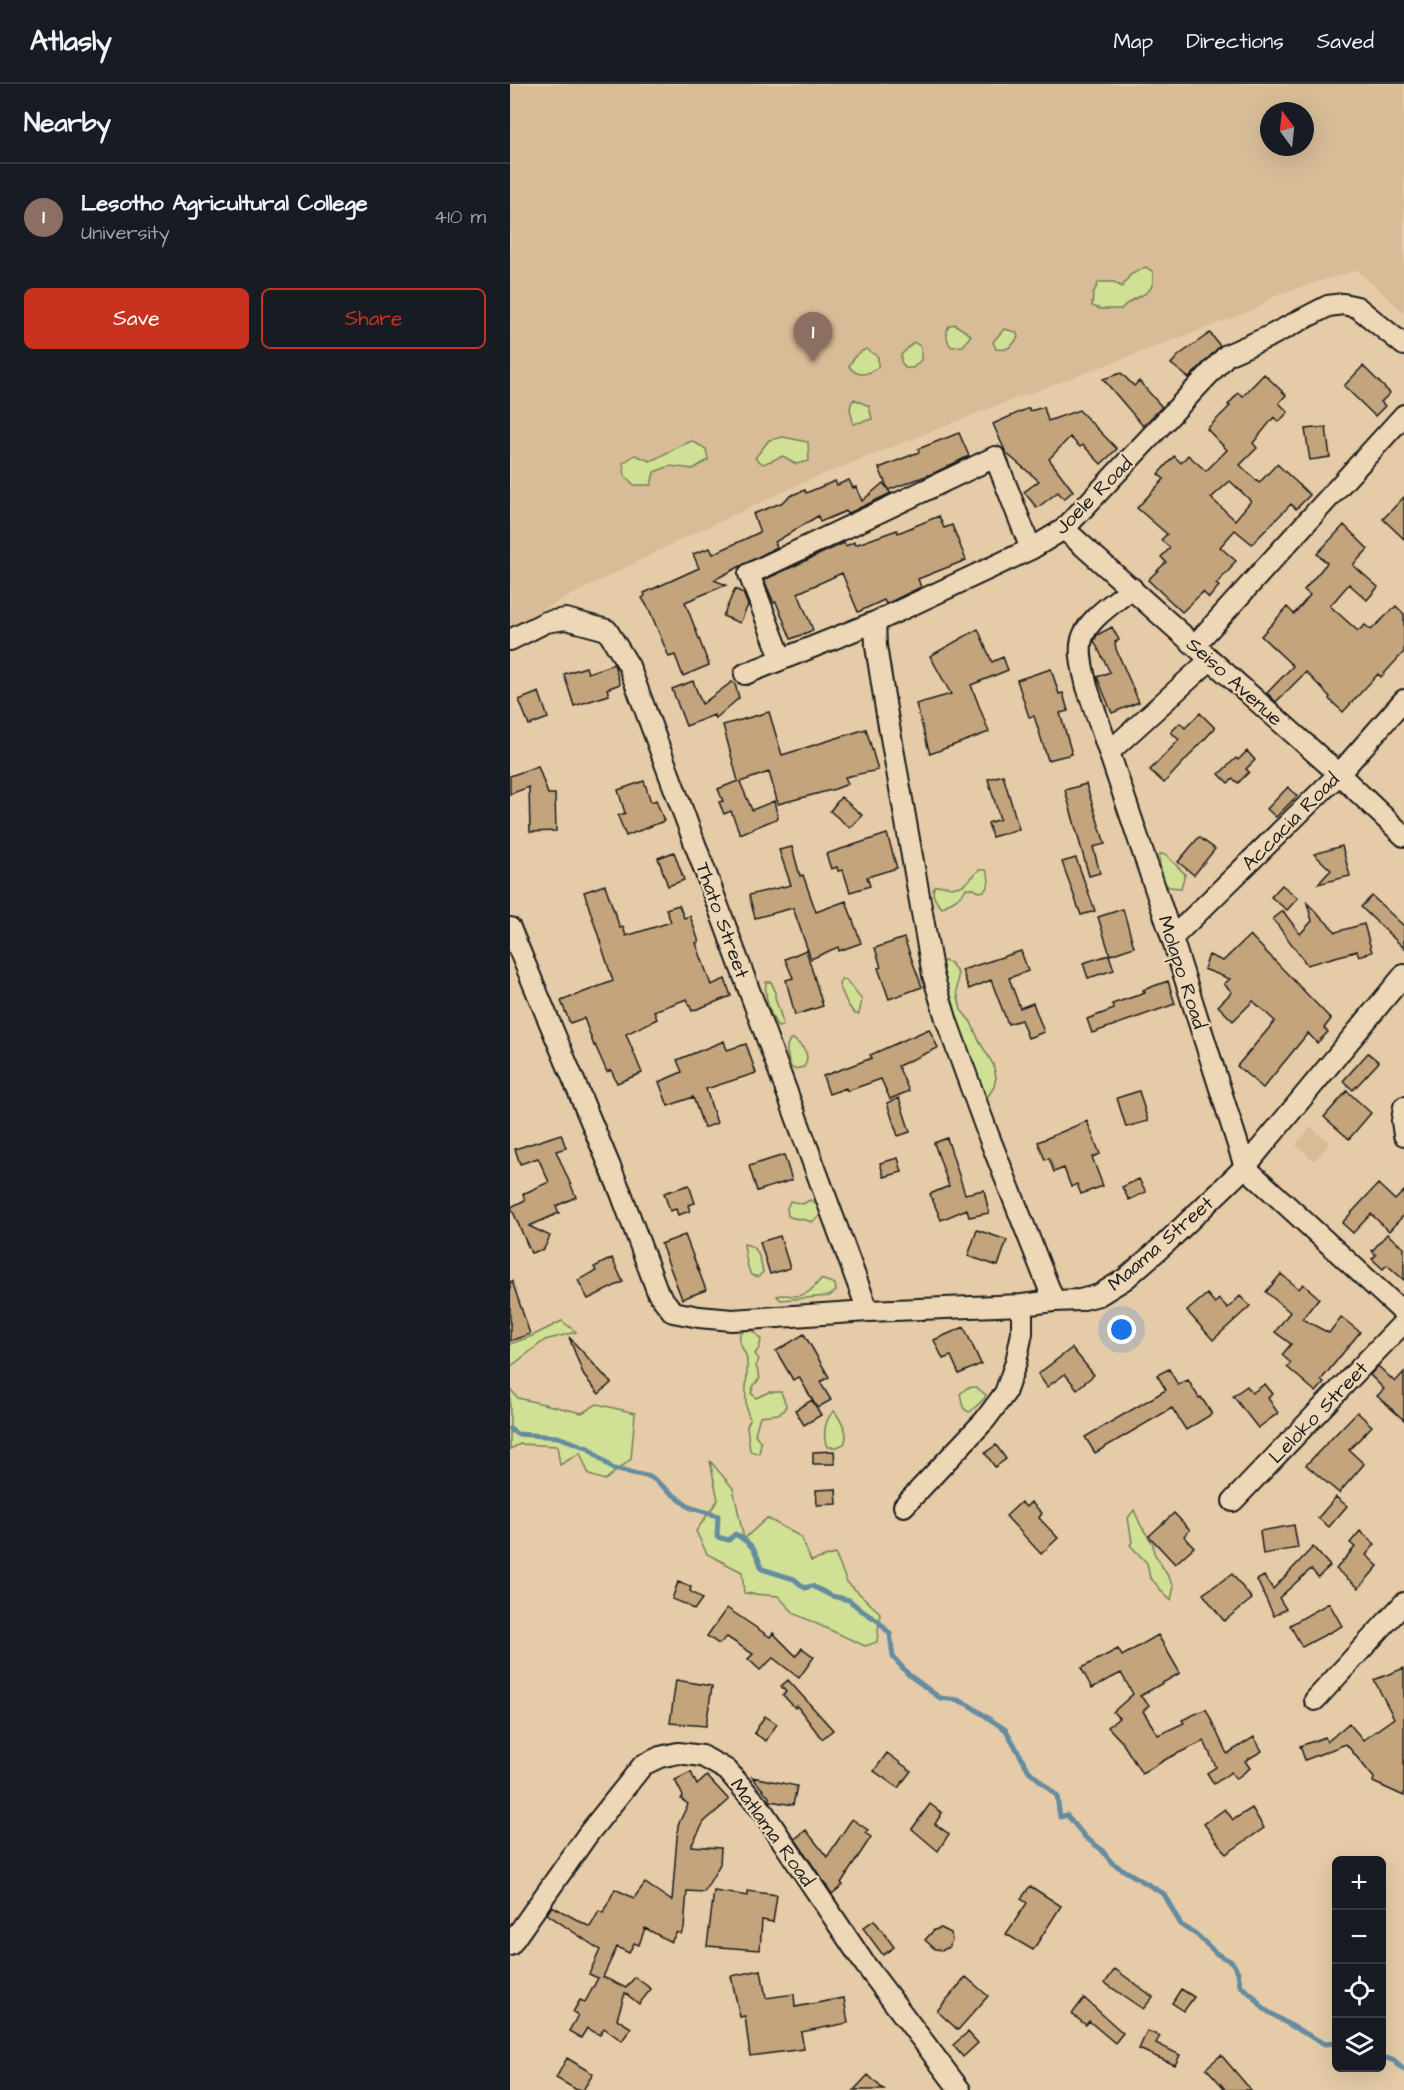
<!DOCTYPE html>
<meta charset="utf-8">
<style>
body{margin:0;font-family:"Architects Daughter",sans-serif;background:#242831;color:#f1f3f6}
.controls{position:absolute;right:18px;bottom:18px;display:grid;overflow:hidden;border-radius:9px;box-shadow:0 6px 24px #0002}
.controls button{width:54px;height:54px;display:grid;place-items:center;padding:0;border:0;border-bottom:2px solid #363941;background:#171b24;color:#f1f3f6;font:30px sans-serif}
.compass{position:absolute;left:750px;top:18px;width:54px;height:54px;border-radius:50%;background:#171b24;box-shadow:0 6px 24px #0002;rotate:345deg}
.you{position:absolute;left:612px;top:1246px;width:21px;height:21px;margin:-15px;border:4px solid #fff;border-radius:50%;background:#1a73e8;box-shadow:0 0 0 9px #1a73e833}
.badge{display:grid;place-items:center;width:39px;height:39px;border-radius:50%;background:#c8321e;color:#fff;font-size:20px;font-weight:700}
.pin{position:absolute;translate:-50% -50px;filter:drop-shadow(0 2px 3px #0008)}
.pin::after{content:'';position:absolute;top:32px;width:21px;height:18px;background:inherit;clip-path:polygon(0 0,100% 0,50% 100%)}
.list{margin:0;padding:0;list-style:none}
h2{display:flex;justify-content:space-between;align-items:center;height:78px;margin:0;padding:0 24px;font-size:26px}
h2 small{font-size:20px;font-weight:400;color:#9ea1a6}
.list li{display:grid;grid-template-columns:39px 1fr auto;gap:18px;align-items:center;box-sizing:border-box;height:108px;padding:0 24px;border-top:2px solid #363941}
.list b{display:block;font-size:22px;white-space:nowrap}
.list p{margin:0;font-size:20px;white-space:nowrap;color:#9ea1a6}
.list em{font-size:20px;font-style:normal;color:#9ea1a6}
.actions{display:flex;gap:12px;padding:18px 24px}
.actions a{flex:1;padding:14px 0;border:2px solid #c8321e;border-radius:9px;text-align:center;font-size:21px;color:#c8321e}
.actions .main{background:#c8321e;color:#fff}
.icon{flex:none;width:33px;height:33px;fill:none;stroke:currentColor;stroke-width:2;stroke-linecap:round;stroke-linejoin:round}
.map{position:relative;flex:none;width:894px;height:2006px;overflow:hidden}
header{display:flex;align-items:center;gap:36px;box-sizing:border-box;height:84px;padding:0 30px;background:#171b24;border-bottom:2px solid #363941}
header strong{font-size:28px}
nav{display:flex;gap:33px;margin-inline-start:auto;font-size:21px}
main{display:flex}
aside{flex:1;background:#171b24}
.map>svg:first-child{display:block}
</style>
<header>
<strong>Atlasly</strong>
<nav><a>Map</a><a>Directions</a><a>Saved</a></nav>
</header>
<main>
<aside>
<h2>Nearby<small></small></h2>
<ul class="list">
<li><span class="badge" style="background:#8d6e63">1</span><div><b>Lesotho Agricultural College</b><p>University</p></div><em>410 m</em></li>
</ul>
<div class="actions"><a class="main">Save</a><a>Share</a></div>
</aside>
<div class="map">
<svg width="894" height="2006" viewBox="0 0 894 2006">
<rect width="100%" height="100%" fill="#e5cba7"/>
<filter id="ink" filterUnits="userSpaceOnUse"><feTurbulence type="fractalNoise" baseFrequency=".0167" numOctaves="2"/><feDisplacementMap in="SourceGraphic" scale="12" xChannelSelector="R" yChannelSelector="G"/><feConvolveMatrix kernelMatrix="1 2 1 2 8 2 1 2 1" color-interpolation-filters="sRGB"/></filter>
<g filter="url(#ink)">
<path fill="#d7bc97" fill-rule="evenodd" d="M0,0H894V229L847,186L768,210L744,226L475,326L299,396L172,455L0,542ZM759,27H795V63H759Z
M801,1043L820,1059L804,1077L786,1061Z"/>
<path fill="#d0e094" stroke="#767e58" stroke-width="1.5" d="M636,183L643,188C646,216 625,208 611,225H591L582,222L583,210L589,198H604L612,203L620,191Z
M444,240L461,251L453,262L442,263C437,259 435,248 439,242Z
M494,245L506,248L508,253C502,263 497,267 486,265L483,258Z
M404,258L411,263V276L403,284H395L391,277V271Z
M356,265L368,273V283C358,291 347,294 339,282C344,273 347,269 356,265Z
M344,315L359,322L362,335L343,340C343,330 336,325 344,315Z
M273,353L298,358L299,377L286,380L273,372L253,380L245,374L259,356Z
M182,357L196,365L198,376L183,385L160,382L144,388L141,401H124L115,392L113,379L125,371L140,377C155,371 167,362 182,357Z
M650,770L656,771L675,790L671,804L659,803L654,799C652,792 648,776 650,770Z
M469,786H476C480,793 480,801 474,807L469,808L464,805L456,804L452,811L432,824C426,819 420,809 425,802C433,800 437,803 444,803C454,804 463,792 469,786Z
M434,877L441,879L448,890L447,908L451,926L461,938L469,957L483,980L486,993L484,1003L478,1012L471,1008L458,978L428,883Z
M331,895L336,896L352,916L349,930H345L338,921L329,901Z
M256,898H261C268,910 263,908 266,917C269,926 272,933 273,942L268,943C260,931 254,913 256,898Z
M282,954C292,962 302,969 294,983L284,985L281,983C278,972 273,962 282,954Z
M300,1116L307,1121L311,1130L308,1134L301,1138C293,1134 286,1136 278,1132L277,1124L280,1117L293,1120Z
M234,1160C249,1162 250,1175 253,1188L248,1193L241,1191C237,1183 235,1169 234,1160Z
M311,1195L325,1200L326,1207L319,1212L271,1216L267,1212C273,1210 276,1211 282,1212C296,1213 303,1205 311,1195Z
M52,1237L66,1248L35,1256L0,1283V1260L22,1252Z
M236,1246L245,1248L251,1256L249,1264L245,1270L249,1275L246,1282L250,1294L244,1301L241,1309L246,1314L259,1308H271L276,1321L275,1326L268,1330L250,1332L245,1350L251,1359L249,1370L240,1367L237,1342L240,1335C232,1321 238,1294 237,1277C237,1265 228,1266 230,1250Z
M466,1303L476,1311L474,1315L460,1328C450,1325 453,1318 450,1310L457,1304Z
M0,1305L8,1314L72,1329L87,1320L125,1329L121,1375L95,1396L79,1391L70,1369L50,1381L47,1362L10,1360L0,1365Z
M324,1327C331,1336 340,1349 334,1360L327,1363H317C312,1351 315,1335 324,1327Z
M200,1377L223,1404L234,1455L257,1434L291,1453L301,1477L325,1470L337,1498L370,1529L367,1558L355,1562L285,1530L268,1512L234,1509L232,1488L197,1470L186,1447L208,1416Z
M624,1426L631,1442L643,1460L644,1469L664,1502L661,1516C651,1510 649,1501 640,1494L637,1479L620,1461L622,1458L618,1434Z"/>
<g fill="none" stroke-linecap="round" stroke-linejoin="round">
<path stroke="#658ca0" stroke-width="5" d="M0,1345L7,1350L48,1353L78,1364L103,1385L141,1393L179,1423L208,1432L207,1453L219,1456L225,1450C243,1460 246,1467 252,1485L284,1495L295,1504L302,1502L322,1512L339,1516L351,1526L368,1537L380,1550L383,1573L399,1591L430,1614L448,1616L459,1621L496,1646L519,1687L547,1712L550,1733L557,1731L576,1754L591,1765L602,1779L654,1810L671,1841L686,1850L707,1870L722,1878L728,1888L730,1901L744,1913L754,1925L778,1940L815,1960L826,1959
M872,1973L883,1976L894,1986"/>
</g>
<path fill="#c3a47d" stroke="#1c1c1c" stroke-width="1.5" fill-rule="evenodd" d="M700,249L710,262L679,294L661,280L669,271Z
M853,282L880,309L871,318L875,322L865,332L834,302Z
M611,289L624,302L629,297L652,323L633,342L593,295Z
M754,290L776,311L769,319L778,328L769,338L764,333L743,359L747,364L730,381L749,399L767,380L800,411L786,425L781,420L742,460L725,446L710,463L726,477L721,482L722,483L706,500L709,502L699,514L693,508L672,528L638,496L656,478L651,473L660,464L651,456L657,450L627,424L654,395L648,390L664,372L671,379L678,371L696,387L717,366L697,345L720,322L718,321L728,309L733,312ZM720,397L741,417L725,436L701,414Z
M534,323L538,337L569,326L607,365L591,380L573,361L570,363L560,353L539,375L563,407L554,415L548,408L527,424L514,408L529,397L496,369L483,340L519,324L520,327Z
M816,343L820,373L800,376L795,345Z
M449,349L459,372L424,389L378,406L381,409L337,430L336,427L310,438L308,432L265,458L267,463L204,496L216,501L175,518L199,581L173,592L165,571L159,573L139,525L132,514L135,512L134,509L189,484L183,470L200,464L203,470L250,448L243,430L271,419L282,411L295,406L296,409L325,397L327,401L339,396L343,404L346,403L352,417L373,399L378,405L369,384L409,368L408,365Z
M894,413V455L873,435Z
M429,432L434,444L442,441L456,476L408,495L411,503L376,520L374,516L348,528L332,489L288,509L303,546L281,555L266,518L264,519L254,496L334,459L336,462L344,458L345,461L387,446L388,449Z
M834,441L858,465L843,481L868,503L857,516L839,500L820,522L848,547L855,541L861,546L886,522L894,530V568L871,593L868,590L833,628L819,615L820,613L796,588L766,618L757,609L783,582L751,552L777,523L784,530L800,511L794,506L817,479L807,470Z
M225,505L233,509L238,521L230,539L213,532Z
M602,543L609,556L605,558L606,565L629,618L602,629L587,593L600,588L584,557L587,551Z
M468,545L482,578L493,573L498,586L461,601L479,648L420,670L406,620L441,610L420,572Z
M104,580L110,600L97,605L99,611L64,622L54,590L76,583L78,589Z
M541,585L549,610L553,609L558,627L550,629L562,670L538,676L524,632L519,633L507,596Z
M183,597L192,620L222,598L225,600L229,614L205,635L204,631L176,642L162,605Z
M29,608L38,634L19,641L9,616Z
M259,628L272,671L356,645L368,686L335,693L338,700L325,705L268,720L259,688L230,698L242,726L264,717L268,734L230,750L221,727L214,730L209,718L213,717L208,705L228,697L213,641Z
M690,629L705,644L654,699L640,686L669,656L661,648L670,639L675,644Z
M737,667L745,676L736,685L739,688L728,699L723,695L718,699L709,690L726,674L728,676Z
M28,682L38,710H45L46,747L20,748L19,703L0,710V692Z
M493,691L509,745L482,753L478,739L490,735L478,695Z
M134,697L141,718L146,716L154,737L116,752L108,732L115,729L108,706Z
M576,700L595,760L583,763L590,789L579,792L555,706Z
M778,703L787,712L766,733L757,725Z
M331,713L352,731L340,744L320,727Z
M377,750L387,784L357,793L360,802L340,808L333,786L328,787L327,783L321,785L316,770Z
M689,753L705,765L684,791L668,778Z
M832,762L840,792L808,800L821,786L804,770Z
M282,763L290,792L293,791L306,828L336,817L351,859L329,867L328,863L301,875L283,824L245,834L239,811L281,801L269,766Z
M164,768L174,796L158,802L148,774Z
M566,774L585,827L571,831L552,778Z
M95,801L110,844L113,843L116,852L161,838L156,825L169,821L174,834L180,832L189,858L186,859L201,901L215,895L221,912L182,927L177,915L144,927L147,935L116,950L132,989L107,999L101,986L97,988L85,961L84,962L74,934L60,939L51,917L103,897L74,808Z
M772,801L788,814L777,826L761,813Z
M862,812L894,842V864L851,823Z
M797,819L826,848L854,840L862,868L849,872L847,867L797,881L763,835L773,827L790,850L802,837Z
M613,825L624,863L600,871L588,833Z
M740,851L821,935L814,944L818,948L807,959L798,949L753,1004L727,982L765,937L743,917L723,937L708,922L722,908L714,900L720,895L694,885L699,871L713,877Z
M394,854L412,903L379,915L368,884L371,883L365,864Z
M296,866L313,922L285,931L276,896L283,894L275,875Z
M511,867L518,887L499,894L510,924L523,919L534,948L518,954L511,936L498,940L481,896L459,905L452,886Z
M599,871L604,886L578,894L573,879Z
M658,897L665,920L582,949L577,935L604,925L602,920L635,909L633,906Z
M419,945L428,964L388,982L399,1007L380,1015L371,995L337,1007L336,1004L319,1010L313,992L362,974L360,971Z
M214,957L217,966L236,960L246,989L196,1005L207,1039L194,1044L183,1013L158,1022L149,998L172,988L167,976Z
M858,969L869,978L843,1006L833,997Z
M629,1007L638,1037L616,1043L607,1014Z
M837,1007L861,1029L839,1055L814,1033Z
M389,1014L400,1048L388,1052L377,1019Z
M577,1037L590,1070L582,1073L593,1102L571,1110L567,1100L561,1103L554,1084L544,1088L539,1074L535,1076L528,1058Z
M51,1050L56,1064L46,1067L66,1113L46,1122L49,1129L19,1142L40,1152L34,1165L21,1169L1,1123L15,1116L13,1110L39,1098L28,1074L10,1080L5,1065Z
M437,1054L455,1110L474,1106L479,1129L459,1133L457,1125L431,1136L420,1110L439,1102L424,1059Z
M274,1071L282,1096L247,1107L239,1082Z
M388,1074L392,1088L374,1093L370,1079Z
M629,1095L636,1108L619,1116L612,1103Z
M868,1100L885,1116L894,1107V1131L879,1147L861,1130L843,1149L832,1139Z
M179,1101L185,1119L178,1121L180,1127L168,1131L166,1125L160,1127L154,1109Z
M467,1146L497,1156L488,1182L458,1172Z
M877,1150L894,1164V1196L877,1181L873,1185L862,1175L866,1171L862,1167Z
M175,1151L196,1206L172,1215L151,1160Z
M270,1152L280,1184L260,1190L250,1158Z
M102,1174L113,1198L78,1215L68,1196L86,1187L84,1183Z
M771,1190L789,1205L793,1200L809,1214L792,1235L819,1249L831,1233L850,1248L811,1296L814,1299L806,1308L777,1283L781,1279L772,1271L781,1260L765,1248L780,1228L756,1208Z
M2,1197L20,1250L0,1257V1198Z
M697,1210L705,1219L709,1215L718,1224L730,1212L740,1222L703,1256L677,1227Z
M454,1243L471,1280L449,1290L441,1272L433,1275L424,1256Z
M294,1250L319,1293L310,1298L321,1316L307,1324L289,1293L283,1296L266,1267Z
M59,1253L101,1299L89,1310L74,1292Z
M562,1264L584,1291L567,1305L555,1290L537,1303L528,1290Z
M868,1282L885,1298L894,1288V1336L867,1312L874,1305L860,1291Z
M659,1285L668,1301L678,1296L689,1314L691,1313L702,1330L676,1346L662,1324L585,1369L575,1353L656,1306L647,1291Z
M755,1300L763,1310L758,1314L768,1329L748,1344L723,1312L737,1302L742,1309Z
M302,1316L311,1331L294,1341L285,1326Z
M847,1328L862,1342L839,1366L854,1380L829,1409L796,1381Z
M486,1361L496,1375L485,1383L475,1369Z
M324,1367L325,1380H303V1368Z
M326,1405L327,1420L307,1421L306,1406Z
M826,1413L837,1422L819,1443L808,1434Z
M511,1418L516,1423L521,1418L532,1429L529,1434L548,1454L531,1470L496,1432Z
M664,1429L680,1446L674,1452L684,1463L665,1480L639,1452Z
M784,1441L788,1464L753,1470L750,1447Z
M850,1447L865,1460L856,1471L868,1482L849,1504L826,1485L845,1463L840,1459Z
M803,1463L820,1482L808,1493L801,1485L769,1514L776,1525L764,1532L747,1496L754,1492L763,1505Z
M722,1490L742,1515L714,1537L693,1510Z
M168,1498L181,1503L180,1507L192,1515L184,1526L175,1520L162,1515Z
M819,1519L832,1542L792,1563L780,1541Z
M217,1524L260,1553L263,1549L286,1572L292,1564L304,1573L289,1594L263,1574L250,1586L238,1575L243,1570L217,1553L209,1560L197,1552Z
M648,1551L670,1589L630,1612L639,1621L633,1627L648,1651L674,1639L672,1636L696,1625L717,1670L744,1653L752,1667L735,1677L740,1684L726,1695L721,1688L704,1700L697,1689L706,1683L694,1657L658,1674L632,1690L612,1658L598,1643L609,1634L603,1628L623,1610L611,1589L582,1604L571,1584L608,1565L612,1572Z
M894,1584V1712L863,1698L864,1694L836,1660L795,1676L790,1662L815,1653L817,1658L839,1639L853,1656L884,1634L864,1596Z
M166,1596L202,1602L196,1642L160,1639Z
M278,1596L323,1646L312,1655L287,1622L285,1624L273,1611L276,1608L271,1602Z
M255,1632L267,1640L256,1657L244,1649Z
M377,1669L401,1687L388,1704L364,1687Z
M181,1688L187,1701L197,1692L219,1716L194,1738L181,1762L211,1764L210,1780L194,1808L177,1807L174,1844L171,1850L167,1848L161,1858L135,1844L129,1861L124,1859L119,1869L107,1863L93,1893L116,1904L125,1893L141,1905L129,1920L115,1909L107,1935L121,1944L112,1957L94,1944L90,1951L77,1944L71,1954L59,1947L68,1931L63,1928L70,1916L75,1918L88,1894L79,1890L90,1866L37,1830L42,1822L80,1843L89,1827L93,1829L105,1805L124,1814L135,1799L162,1817L168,1741L178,1720L171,1715L173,1712L165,1696Z
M242,1693L287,1702L283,1721L260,1717L259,1713Z
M420,1720L432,1729L425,1740L439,1750L428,1767L402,1745Z
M742,1724L754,1744L716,1770L694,1740L715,1725L723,1736Z
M342,1735L358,1746L355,1749L361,1753L331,1799L333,1801L322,1810L285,1755L296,1746L317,1773Z
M520,1802L551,1822L523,1866L496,1850L517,1819L511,1815Z
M204,1807L238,1812V1807L267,1811L263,1838L252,1836L250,1866L197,1862Z
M364,1836L384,1863L373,1871L353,1844Z
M431,1844L441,1849L442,1856L439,1863L433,1866L425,1865L415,1856L424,1846Z
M605,1885L643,1913L633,1925L595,1899Z
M251,1886L256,1914L284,1910L285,1923L334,1914L338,1939L291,1948L294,1965L240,1972L235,1932L230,1933L221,1892Z
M456,1893L478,1912L448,1946L427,1927Z
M671,1905L684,1913L674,1927L662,1919Z
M574,1914L613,1949L605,1959L579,1937L576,1941L562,1930Z
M637,1947L650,1952L646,1959L670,1971L665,1981L629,1965Z
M458,1948L468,1959L453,1973L443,1961Z
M711,1971L741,2006H716L696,1984Z
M57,1974L83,1990L73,2006H67L46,1994Z
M358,1991L374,2006H344Z"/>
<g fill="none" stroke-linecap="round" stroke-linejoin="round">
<g stroke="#1c1c1c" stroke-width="24">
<path id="minor" d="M554,445L829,690L894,752
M622,504C606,518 578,534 572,555C568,570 574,589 577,603L662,854L735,1083L894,1229
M365,538L366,562L376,625L423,891L437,938L479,1053L544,1217
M0,556L36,538L56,535L97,546L119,582L358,1227
M685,561L894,331
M271,574L239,490L485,373L521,465
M235,590L365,538L521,465L554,445L717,271L758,253L818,222L833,220L847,223L894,261
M599,668L700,576
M0,844L111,1109L148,1209L163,1228L189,1233L222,1236L358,1227L512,1221L544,1217L570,1216L589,1211L615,1195L655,1160L735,1083L894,891
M662,854L829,690L894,616
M894,1023L892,1037L894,1051
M723,1417L894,1238
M394,1422L475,1336L495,1309L506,1278L512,1249V1221
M805,1616L894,1519
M0,1861L78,1750L133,1681L150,1673L168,1669L192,1672L217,1686L251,1725L354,1879L450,2006"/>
</g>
<use href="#minor" stroke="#edd7b6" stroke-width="20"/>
</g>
</g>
<g text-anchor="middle" stroke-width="4.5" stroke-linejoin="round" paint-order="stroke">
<g font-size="20" fill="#1c1c1c" stroke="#edd7b6">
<text transform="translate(583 411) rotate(-45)" y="7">Joele Road</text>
<text transform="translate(725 597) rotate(42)" y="7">Seiso Avenue</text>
<text transform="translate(780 737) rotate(-45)" y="7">Accacia Road</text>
<text transform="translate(213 836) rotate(70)" y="7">Thato Street</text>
<text transform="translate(673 888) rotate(72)" y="7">Molapo Road</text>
<text transform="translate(650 1159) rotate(-41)" y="7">Maama Street</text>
<text transform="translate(808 1328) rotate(-46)" y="7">Leloko Street</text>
<text transform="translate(263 1748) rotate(54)" y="7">Matlama Road</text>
</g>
</g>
</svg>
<div class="controls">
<button>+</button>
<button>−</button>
<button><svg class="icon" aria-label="locate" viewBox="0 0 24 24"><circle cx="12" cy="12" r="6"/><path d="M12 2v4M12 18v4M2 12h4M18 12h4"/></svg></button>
<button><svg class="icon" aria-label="layers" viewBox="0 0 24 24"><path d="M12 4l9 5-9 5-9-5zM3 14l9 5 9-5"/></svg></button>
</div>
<svg class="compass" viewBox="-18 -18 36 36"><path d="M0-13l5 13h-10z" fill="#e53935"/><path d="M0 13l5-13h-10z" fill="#9ea1a6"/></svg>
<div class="you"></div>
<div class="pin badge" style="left:303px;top:278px;background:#8d6e63">1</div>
</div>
</main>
